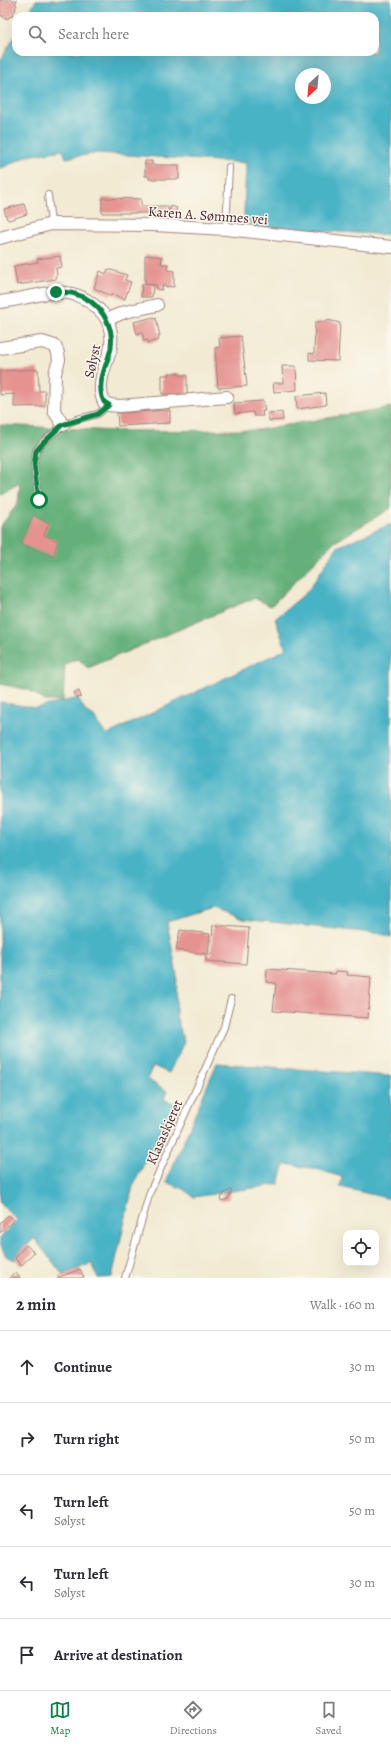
<!DOCTYPE html>
<meta charset="utf-8">
<style>
body{margin:0;font-family:Alegreya,serif;background:#f7f7f7;color:#2b2b33}
.controls{position:absolute;right:12px;bottom:12px;display:grid;overflow:hidden;border-radius:8px;box-shadow:0 4px 16px #0002}
.controls button{width:36px;height:36px;display:grid;place-items:center;padding:0;border:0;border-bottom:1px solid #e1e1e2;background:#fff;color:#2b2b33;font:20px sans-serif}
.compass{position:absolute;left:295px;top:68px;width:36px;height:36px;border-radius:50%;background:#fff;box-shadow:0 4px 16px #0002;rotate:206deg}
.stop{position:absolute;width:12px;height:12px;margin:-9px;border:3px solid #0b8043;border-radius:50%;background:#fff}
.stop.end{background:#0b8043;border-color:#fff;box-shadow:0 1px 4px #0008}
.list{margin:0;padding:0;list-style:none}
h2{display:flex;justify-content:space-between;align-items:center;height:52px;margin:0;padding:0 16px;font-size:17px}
h2 small{font-size:13px;font-weight:400;color:#7c7c81}
.list li{display:grid;grid-template-columns:26px 1fr auto;gap:12px;align-items:center;box-sizing:border-box;height:72px;padding:0 16px;border-top:1px solid #e1e1e2}
.list b{display:block;font-size:15px;white-space:nowrap}
.list p{margin:0;font-size:13px;white-space:nowrap;color:#7c7c81}
.list em{font-size:13px;font-style:normal;color:#7c7c81}
.icon{flex:none;width:22px;height:22px;fill:none;stroke:currentColor;stroke-width:2;stroke-linecap:round;stroke-linejoin:round}
.map{position:relative;flex:none;width:391px;height:1278px;overflow:hidden}
.search{position:absolute;background:#fff;box-shadow:0 4px 16px #0002;left:12px;right:12px;top:12px;height:44px;display:flex;align-items:center;gap:10px;box-sizing:border-box;padding:0 14px;border-radius:12px;color:#7c7c81;font-size:15px}
.sheet{height:412px;background:#fff}
nav{display:flex;justify-content:space-around;align-items:center;box-sizing:border-box;height:56px;border-top:1px solid #e1e1e2;background:#fff;font-size:11px;color:#7c7c81}
nav a{display:grid;justify-items:center;gap:2px}
nav .on{color:#0b8043}
.map>svg:first-child{display:block}
</style>
<div class="map">
<svg width="391" height="1278" viewBox="0 0 391 1278">
<rect width="100%" height="100%" fill="#fbf7ec"/>
<filter id="ink" filterUnits="userSpaceOnUse"><feTurbulence type="fractalNoise" baseFrequency=".025" numOctaves="2"/><feDisplacementMap in="SourceGraphic" scale="8" xChannelSelector="R" yChannelSelector="G"/><feConvolveMatrix kernelMatrix="1 2 1 2 8 2 1 2 1" color-interpolation-filters="sRGB"/></filter>
<filter id="wash" filterUnits="userSpaceOnUse"><feTurbulence type="fractalNoise" baseFrequency=".012" numOctaves="4" result="noise"/><feDisplacementMap in="SourceGraphic" scale="16" xChannelSelector="R" yChannelSelector="G"/><feGaussianBlur stdDeviation="0.9" result="paint"/><feColorMatrix in="noise" values="0 0 0 0 0 0 0 0 0 0 0 0 0 0 0 0 0 1.4 0 .05"/><feComposite in="paint" operator="in"/></filter>
<g filter="url(#wash)">
<rect width="100%" height="100%" fill="#f2ead2"/>
<path fill="#65b07a" stroke="#586852" d="M391,407V508L333,543L271,606L254,598L88,668L78,659L65,664L63,701H45L29,690L0,684V527L18,503L20,483L0,494V425L115,431L258,430Z"/>
<path fill="#48b3c6" stroke="#496978" fill-rule="evenodd" d="M36,0H391V235L254,227L244,215L246,163L98,153L66,158L63,150L27,156L0,169V61L16,34V52H375V16H27ZM301,74H325V98H301Z
M391,524V937L382,934L243,919L213,908L167,922L177,975L176,1016L184,1042L169,1073L153,1066L147,1079L167,1091L164,1100L174,1103L133,1186L112,1277L98,1278L92,1263L63,1275L34,1238L15,1260L6,1256L0,1244V1237L17,1220L0,1203V702L36,708L78,698L86,712L94,717L106,735L286,649L275,619L308,591L337,547Z
M217,1063L391,1076V1199L340,1187L342,1177L316,1169L285,1164L279,1184L194,1197L183,1189L166,1182Z"/>
<g id="blocks">
<path fill="#e59290" d="M0,0H17L15,4L17,5L15,9H16L11,17L10,16L8,19L0,15Z
M145,161H152V165H179V179H149V176H145Z
M102,198L141,199V206H168V213H102Z
M24,204L27,214L9,220L7,219L4,209Z
M171,206L177,208L174,215L169,213Z
M145,255L162,257L161,264H168L167,270L174,271V287L162,286V290L156,289V285L145,284Z
M60,256L62,267L56,268L57,275L55,276L56,279L17,285L14,266L38,262L37,259Z
M108,269L127,275L125,280L131,282L125,299L112,294L111,296L94,288L100,271L106,274Z
M142,284L153,285L152,297H141Z
M154,317V319L156,318L160,336H158L159,340L148,343V340L144,341L142,332L137,334L134,322Z
M328,320L340,323L338,361L309,360V353L314,354L315,322H325Z
M241,336L247,386L218,388L215,348L220,347L219,338Z
M282,366H296L297,390L274,392L273,383H283Z
M38,369L39,391H45V406L14,407V394L0,395V371Z
M170,373H179V375H187V394H162V375H170Z
M325,393L326,405L297,409L296,396Z
M263,401L265,411H262L263,416H254L253,412L235,414L234,403Z
M170,410V423L118,426L117,413Z
M282,412L283,420L269,421L268,413Z
M33,515L49,523L44,535L58,541L53,557L21,544Z
M79,691L81,697L76,698L74,693Z
M213,925L249,928L246,964L206,961V954L176,950L180,930L210,934L208,955H211Z
M267,969L335,974L336,971L348,972L347,975L371,977L368,1018L273,1011L276,983L266,982Z
M231,1190L232,1191L228,1199L222,1201L220,1200L224,1193Z
M8,1215L14,1220L0,1233V1223Z
M26,1245L34,1252L21,1266L15,1258Z
M80,1269L84,1278H57Z
M15,1272L20,1278H9Z"/>
</g>
</g>
<g filter="url(#ink)">
<use href="#blocks" fill-opacity="0" stroke="#9e847e" stroke-width="1"/>
<g fill="none" stroke-linecap="round" stroke-linejoin="round">
<g stroke="#9e847e" stroke-width="8">
<path id="service" d="M48,195L51,224
M226,229L229,167
M39,500L34,464L36,451L43,442L63,425L78,419L98,414L109,405
M125,1278L150,1192L224,1027L231,999"/>
</g>
<g stroke="#9e847e" stroke-width="14">
<path id="minor" d="M0,238L51,224L154,225L226,229L391,247
M0,302C39,298 71,277 103,314C111,323 113,339 110,351C105,367 96,386 104,402L109,405L120,406L227,397
M108,319L125,312L157,305
M0,348L42,342L55,346L58,353L59,360L55,373L54,411L63,425"/>
</g>
<use href="#service" stroke="#fff" stroke-width="6"/>
<use href="#minor" stroke="#fff" stroke-width="12"/>
</g>
</g>
<g fill="none" stroke-linecap="round" stroke-linejoin="round" filter="url(#ink)">
<path stroke="#0b8043" stroke-width="5" d="M39,500L34,464L36,451L44,442L62,425L98,414L109,405L104,402C95,384 107,366 111,348C115,324 98,300 75,294C69,292 62,292 56,292"/>
</g>
<g text-anchor="middle" stroke-width="3" stroke-linejoin="round" paint-order="stroke">
<g font-size="14" fill="#4a1f2b" stroke="#fbf7ec">
<text transform="translate(208 215) rotate(4)" y="5">Karen A. Sømmes vei</text>
<text transform="translate(92 361) rotate(-78)" y="5">Sølyst</text>
<text transform="translate(164 1132) rotate(-66)" y="5">Klasaskjeret</text>
</g>
</g>
</svg>
<div class="controls">
<button><svg class="icon" aria-label="locate" viewBox="0 0 24 24"><circle cx="12" cy="12" r="6"/><path d="M12 2v4M12 18v4M2 12h4M18 12h4"/></svg></button>
</div>
<svg class="compass" viewBox="-18 -18 36 36"><path d="M0-13l5 13h-10z" fill="#e53935"/><path d="M0 13l5-13h-10z" fill="#7c7c81"/></svg>
<div class="stop" style="left:39px;top:500px"></div>
<div class="stop end" style="left:56px;top:292px"></div>
<div class="search"><svg class="icon" aria-label="search" viewBox="0 0 24 24"><circle cx="10" cy="10" r="6"/><path d="M15 15l6 6"/></svg>Search here</div>
</div>
<section class="sheet">
<h2>2 min<small>Walk · 160 m</small></h2>
<ul class="list">
<li><svg class="icon" aria-label="ahead" viewBox="0 0 24 24"><path d="M12 20V5M6 11l6-6 6 6"/></svg><div><b>Continue</b></div><em>30 m</em></li>
<li><svg class="icon" aria-label="right" viewBox="0 0 24 24"><path d="M7 20v-9h11M14 6l5 5-5 5"/></svg><div><b>Turn right</b></div><em>50 m</em></li>
<li><svg class="icon" aria-label="left" viewBox="0 0 24 24"><path d="M17 20v-9H6M10 6l-5 5 5 5"/></svg><div><b>Turn left</b><p>Sølyst</p></div><em>50 m</em></li>
<li><svg class="icon" aria-label="left" viewBox="0 0 24 24"><path d="M17 20v-9H6M10 6l-5 5 5 5"/></svg><div><b>Turn left</b><p>Sølyst</p></div><em>30 m</em></li>
<li><svg class="icon" aria-label="arrive" viewBox="0 0 24 24"><path d="M6 21V4h12l-3 4 3 4H6"/></svg><div><b>Arrive at destination</b></div></li>
</ul>
</section>
<nav>
<a class="on"><svg class="icon" aria-label="map" viewBox="0 0 24 24"><path d="M3 6l6-2 6 2 6-2v14l-6 2-6-2-6 2zM9 4v14M15 6v14"/></svg>Map</a>
<a><svg class="icon" aria-label="directions" viewBox="0 0 24 24"><path d="M12 3l9 9-9 9-9-9zM9 14v-3h6M13 9l2 2-2 2"/></svg>Directions</a>
<a><svg class="icon" aria-label="saved" viewBox="0 0 24 24"><path d="M7 4h10v16l-5-4-5 4z"/></svg>Saved</a>
</nav>
